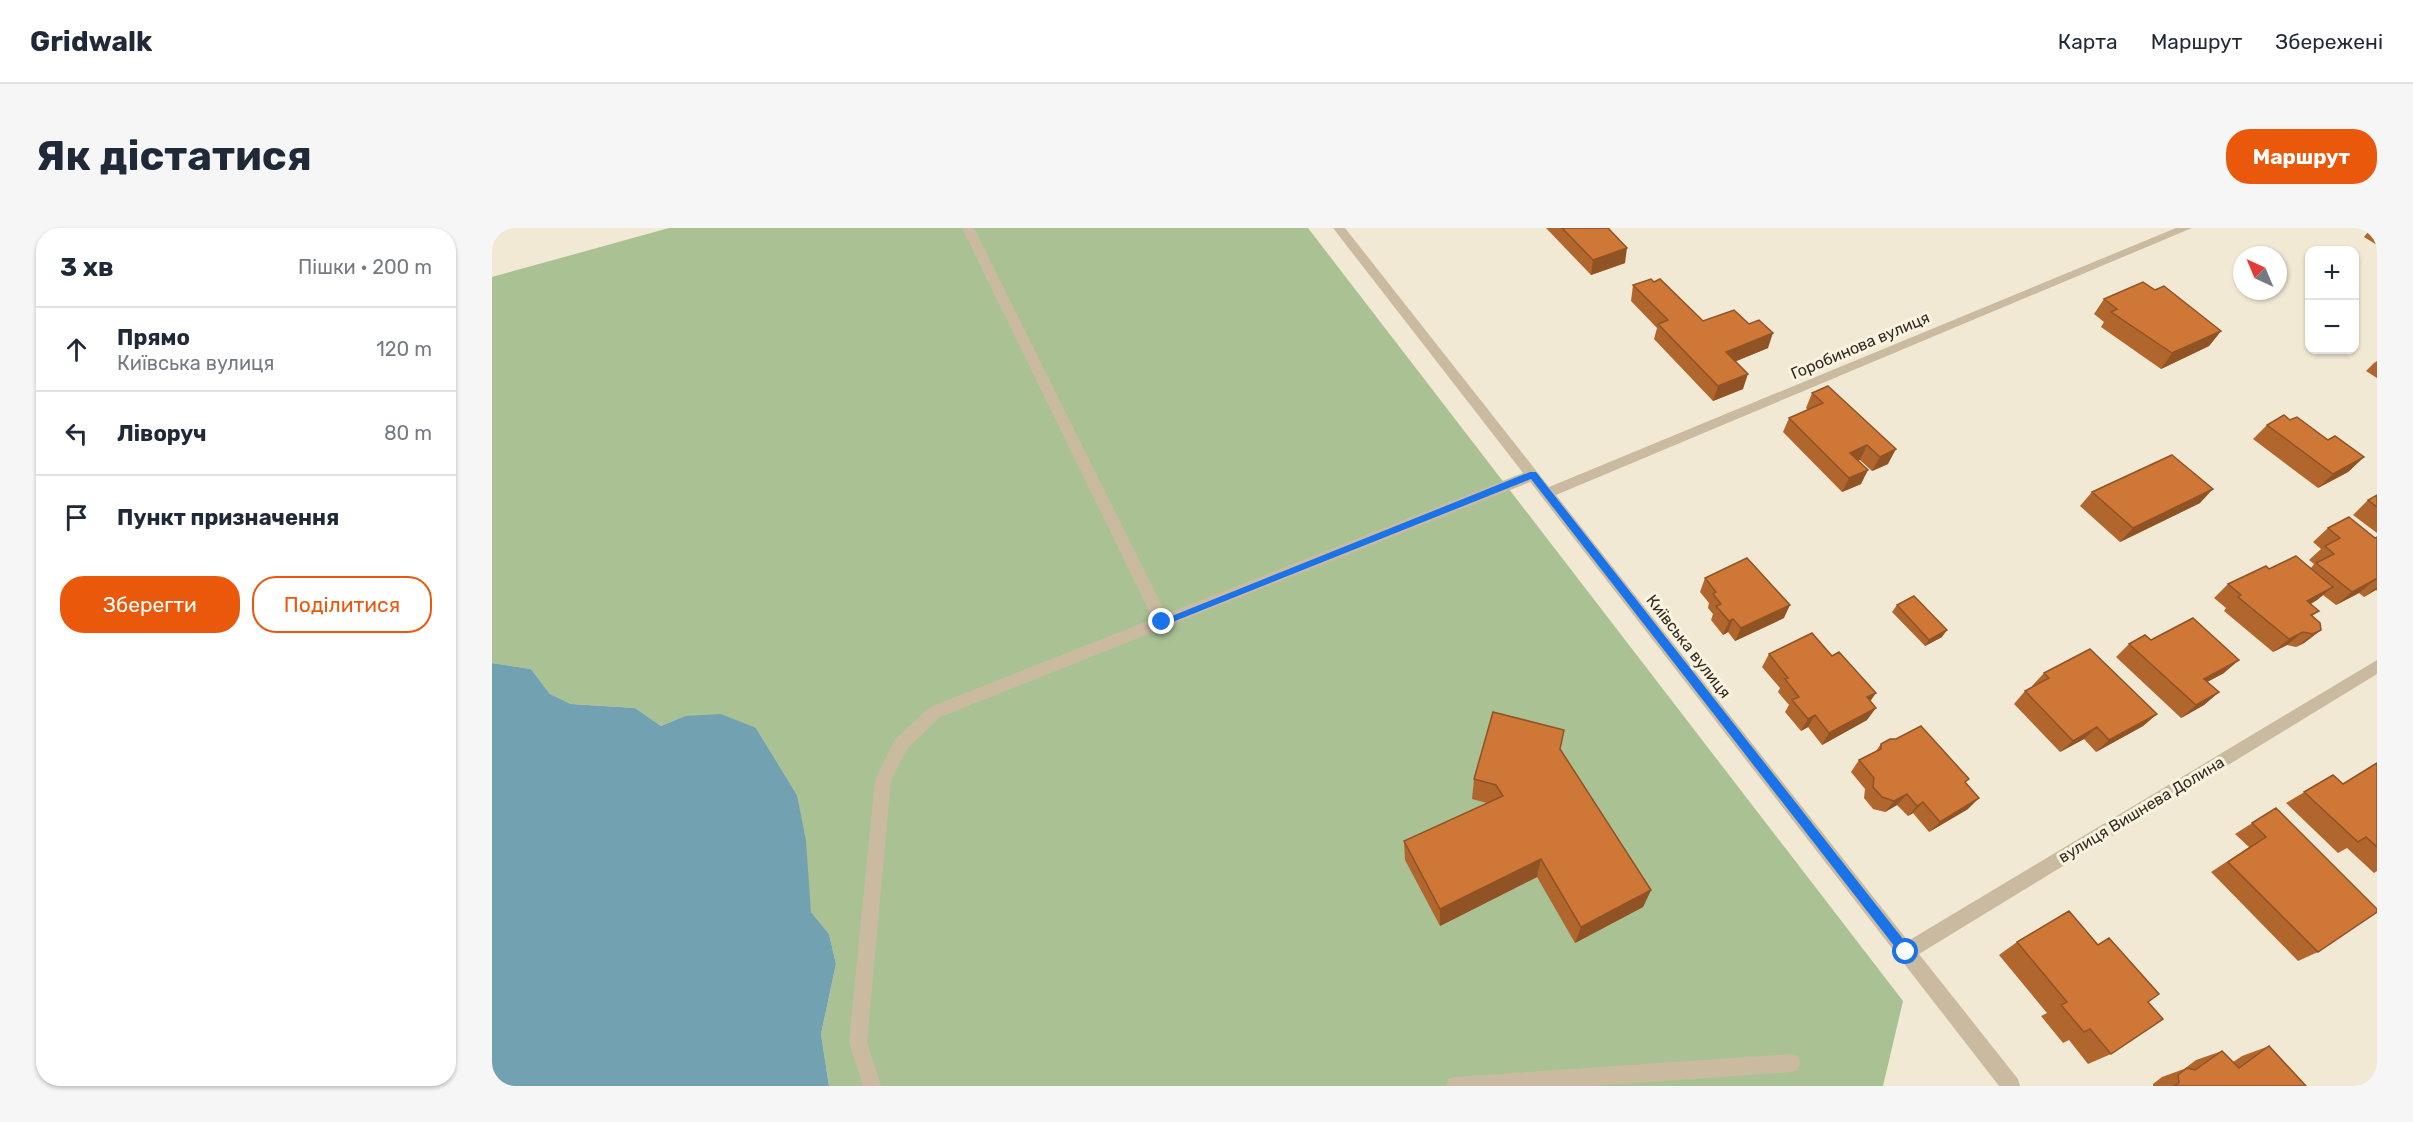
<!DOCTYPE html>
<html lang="uk">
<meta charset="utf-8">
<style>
body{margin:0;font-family:Rubik,sans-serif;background:#f6f6f7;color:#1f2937}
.controls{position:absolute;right:18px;top:18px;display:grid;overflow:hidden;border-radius:12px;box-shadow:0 2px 4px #0004}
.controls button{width:54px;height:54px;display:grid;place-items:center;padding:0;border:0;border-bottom:2px solid #e0e1e3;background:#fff;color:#1f2937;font:30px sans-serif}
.compass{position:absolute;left:1741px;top:18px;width:54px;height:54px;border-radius:50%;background:#fff;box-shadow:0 2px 4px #0004;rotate:316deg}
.stop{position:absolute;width:18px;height:18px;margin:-14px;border:4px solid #1a73e8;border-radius:50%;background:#fff}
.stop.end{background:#1a73e8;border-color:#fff;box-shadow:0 2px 6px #0008}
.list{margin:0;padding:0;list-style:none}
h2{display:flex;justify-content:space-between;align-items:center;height:78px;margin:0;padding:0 24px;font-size:26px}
h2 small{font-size:20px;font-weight:400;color:#747a83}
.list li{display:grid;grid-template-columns:39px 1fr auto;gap:18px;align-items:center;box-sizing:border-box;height:84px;padding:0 24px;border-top:2px solid #e0e1e3}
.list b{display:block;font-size:22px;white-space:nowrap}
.list p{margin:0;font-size:20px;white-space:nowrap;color:#747a83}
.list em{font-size:20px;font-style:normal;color:#747a83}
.actions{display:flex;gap:12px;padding:18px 24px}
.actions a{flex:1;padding:14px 0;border:2px solid #ea580c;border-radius:24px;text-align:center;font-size:21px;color:#ea580c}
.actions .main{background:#ea580c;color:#fff}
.icon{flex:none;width:33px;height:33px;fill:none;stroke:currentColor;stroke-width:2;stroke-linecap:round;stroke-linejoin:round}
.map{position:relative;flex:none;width:1885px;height:858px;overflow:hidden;border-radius:24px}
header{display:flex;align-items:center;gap:36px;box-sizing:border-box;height:84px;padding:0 30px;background:#fff;border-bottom:2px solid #e0e1e3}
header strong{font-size:28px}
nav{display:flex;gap:33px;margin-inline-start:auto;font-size:21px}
.intro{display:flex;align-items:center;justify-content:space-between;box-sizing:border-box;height:144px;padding:0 36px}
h1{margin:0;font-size:42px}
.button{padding:15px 27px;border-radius:24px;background:#ea580c;color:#fff;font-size:21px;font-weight:700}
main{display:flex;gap:36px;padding:0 36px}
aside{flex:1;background:#fff;border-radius:24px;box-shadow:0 2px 4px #0004}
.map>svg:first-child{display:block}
</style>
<header>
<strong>Gridwalk</strong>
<nav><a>Карта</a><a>Маршрут</a><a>Збережені</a></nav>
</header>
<div class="intro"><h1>Як дістатися</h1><a class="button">Маршрут</a></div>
<main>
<aside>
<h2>3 хв<small>Пішки · 200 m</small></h2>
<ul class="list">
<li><svg class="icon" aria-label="ahead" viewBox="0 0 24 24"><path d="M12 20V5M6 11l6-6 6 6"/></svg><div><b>Прямо</b><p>Київська вулиця</p></div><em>120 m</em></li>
<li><svg class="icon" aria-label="left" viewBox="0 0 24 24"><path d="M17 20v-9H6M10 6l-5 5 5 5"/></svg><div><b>Ліворуч</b></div><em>80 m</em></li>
<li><svg class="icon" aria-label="arrive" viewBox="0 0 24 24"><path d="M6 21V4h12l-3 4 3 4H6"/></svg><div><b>Пункт призначення</b></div></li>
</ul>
<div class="actions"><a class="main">Зберегти</a><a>Поділитися</a></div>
</aside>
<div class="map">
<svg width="1885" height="858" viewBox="0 0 1885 858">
<rect width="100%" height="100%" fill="#f2e9d4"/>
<path fill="#aac194" d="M177,0H816L1411,773L1391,858H337L329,806L344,736L337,706L319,684L305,567L264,500L193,488L169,498L143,480L79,476L58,466L39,441L0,435V49Z"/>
<path fill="#72a2b1" d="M0,435L39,441L58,466L79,476L143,480L169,498L193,488L229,486L264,500L305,567L314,613L319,684L337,706L344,736L329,806L337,858H0Z"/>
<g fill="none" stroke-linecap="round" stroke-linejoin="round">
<path fill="#cabba0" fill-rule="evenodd" d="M470,0H482L674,386L1036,243L1041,242L1048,247L1046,251L448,489L415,521L399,552L375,814L389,858H371L357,814L383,552L403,511L438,479L661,391Z
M1299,826L1306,828L1308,835L1306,842L1299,844L1101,858H954L956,851L963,849Z"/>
<path fill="#cabba0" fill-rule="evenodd" d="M841,0H853L1057,259L1684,0H1700L1064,267L1416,713L1885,432V446L1427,726L1526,851L1528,858H1507Z"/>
</g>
<path fill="#b1662e" d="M1054,0H1116L1133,35L1099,47Z
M1879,0H1885V17L1872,9Z
M1162,54L1211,93L1276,120L1244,133L1251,161L1221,173L1162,111L1165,100L1139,73L1141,57Z
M1663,62L1729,103L1717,118L1669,141L1609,99L1612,94L1602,86L1612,71Z
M1885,133V150L1874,143L1882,135Z
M1320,165L1396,236L1380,243L1368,232H1366L1369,256L1350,264L1291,204L1297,190L1316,182L1314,180Z
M1798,192L1836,212L1872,229L1856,244L1826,260L1761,211L1775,197Z
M1600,264L1708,275L1628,314L1588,278Z
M1885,267V305L1861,287L1876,272Z
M1836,300L1883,310L1885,309V363L1884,362L1872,369L1867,365L1844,377L1831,367L1825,372L1819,376L1827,383L1820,388L1829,402L1812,415L1804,419L1795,417L1781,424L1732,383L1734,380L1722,370L1736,356L1777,341L1819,340L1822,336L1817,332L1829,321L1821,314Z
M1213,350L1292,390L1243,413L1236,404L1231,407L1219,392L1221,386L1216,380L1217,375L1208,364Z
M1405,377L1450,409L1433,418L1400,384Z
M1659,412L1732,445L1715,454L1727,464L1712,477L1689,490L1624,429L1637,416Z
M1277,426L1378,473L1375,492L1330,517L1316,499L1309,503L1293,484L1297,477L1286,464L1288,460L1270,439Z
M1552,445L1665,486L1651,498L1604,524L1592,511L1568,524L1522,476L1533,463L1541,459L1540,458Z
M1389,516L1474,555L1476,581L1437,604L1421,585L1416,588L1405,577L1393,584L1381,581L1372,570L1373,561L1359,544L1367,532L1384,523Z
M1068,521L1159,662L1151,679L1083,715L1045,649L948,698L913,632L912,613L995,575L980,571L982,551Z
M1885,535V643L1882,645L1855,620L1846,625L1794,575L1841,547L1851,556Z
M1784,580L1826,724L1806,733L1719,644L1757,619L1743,606Z
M1525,714L1656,774L1619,826L1596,836L1577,812L1571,815L1549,788L1555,785L1507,727Z
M1777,818L1814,858H1661V856L1670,849L1692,841L1704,832L1730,823L1741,834L1750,828Z"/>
<path fill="#905326" d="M1135,20L1133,35L1099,47L1101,32Z
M1729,103L1717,118L1669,141L1680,125Z
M1281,105L1276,120L1230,139L1234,124Z
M1256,146L1251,161L1221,173L1226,158Z
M1375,217L1368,232L1351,239L1358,225Z
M1404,221L1396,236L1380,243L1388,229Z
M1872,229L1856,244L1826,260L1841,246Z
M1376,242L1369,256L1350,264L1357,250Z
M1721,261L1708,275L1628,314L1641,300Z
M1884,351L1867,365L1844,377L1860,364Z
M1841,359L1825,372L1799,386L1815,373Z
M1885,359V361L1872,369Z
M1298,377L1292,390L1243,413L1249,400Z
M1241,391L1236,404L1231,407L1237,393Z
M1455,402L1450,409L1433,418L1437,412Z
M1829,402L1812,415L1804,419L1821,406Z
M1811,404L1795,417L1781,424L1797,411Z
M1747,432L1732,445L1698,463L1712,451Z
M1727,464L1712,477L1689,490L1704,477Z
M1384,465L1375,478V469Z
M1384,480L1375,492L1330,517L1337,505Z
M1665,486L1651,498L1604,524L1617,512Z
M1323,487L1316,499L1309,503L1316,491Z
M1605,499L1592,511L1568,524L1581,513Z
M1415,566L1405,577L1393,584L1402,573Z
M1487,570L1476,581L1437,604L1448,594Z
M1431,574L1421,585L1416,588L1425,578Z
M1049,631L1045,649L948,698V681Z
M1159,662L1151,679L1083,715L1089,699Z"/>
<path fill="#ce7736" stroke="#905326" stroke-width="1.5" d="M1070,0H1116L1135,20L1101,32Z
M1159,51L1162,54L1168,51L1211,93L1242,82L1257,96L1267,92L1281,105L1234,124L1256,146L1226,158L1166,96L1176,92L1141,57Z
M1651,54L1663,62L1672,58L1729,103L1680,125L1619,84L1625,81L1612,71Z
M1336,158L1404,221L1388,229L1375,217L1358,225L1376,242L1357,250L1297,190L1331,175L1320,165Z
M1792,187L1798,192L1805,189L1836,212L1843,208L1872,229L1841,246L1775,197Z
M1680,227L1721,261L1641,300L1600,264Z
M1885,267V279L1876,272Z
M1857,289L1883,310L1885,309V352L1884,351L1860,364L1824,335L1842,326L1833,318L1848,310L1836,300Z
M1804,328L1841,359L1815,373L1827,383L1819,387L1828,395L1829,402L1821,406L1811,404L1797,411L1746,369L1749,367L1736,356L1774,338L1777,341Z
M1255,330L1298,377L1249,400L1241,391L1237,393L1224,378L1229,376L1221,366L1224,364L1213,350Z
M1422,368L1455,402L1437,412L1405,377Z
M1701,390L1747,432L1712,451L1727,464L1704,477L1637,416L1653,407L1659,412Z
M1320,405L1340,428L1347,424L1384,465L1375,469L1384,480L1337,505L1323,487L1316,491L1300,472L1307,469L1293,451L1296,450L1277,426Z
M1598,421L1665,486L1617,512L1605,499L1581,513L1533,463L1557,450L1552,445Z
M1001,484L1072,502L1068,521L1159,662L1089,699L1049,631L948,681L912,613L1011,568L1004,557L982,551Z
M1429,498L1477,551L1473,554L1487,570L1448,594L1431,574L1425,578L1415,566L1402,573L1390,569L1381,559L1382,550L1367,532L1389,521V516L1398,511H1404Z
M1885,535V619L1874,609L1866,614L1812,564L1841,547L1851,556Z
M1784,580L1885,681V684L1826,724L1736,634L1774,609L1760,595Z
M1577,683L1606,717L1617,710L1667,766L1656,774L1671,791L1619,826L1598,801L1592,804L1569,777L1575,774L1525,714Z
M1777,818L1814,858H1682L1687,855L1686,847L1695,840L1703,842L1730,823L1747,840Z"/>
<path fill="#1a73e8" d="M1038,244H1044L1418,720V728H1410L1039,251L673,397H666L665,394Z"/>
<g text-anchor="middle" stroke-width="6" stroke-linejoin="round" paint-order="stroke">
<g font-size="16" fill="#332c24" stroke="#faf3e0">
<text transform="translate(1368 117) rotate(-23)" y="6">Горобинова вулиця</text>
<text transform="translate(1197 418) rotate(52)" y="6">Київська вулиця</text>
<text transform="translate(1649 581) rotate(-31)" y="6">вулиця Вишнева Долина</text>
</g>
</g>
</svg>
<div class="controls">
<button>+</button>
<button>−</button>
</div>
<svg class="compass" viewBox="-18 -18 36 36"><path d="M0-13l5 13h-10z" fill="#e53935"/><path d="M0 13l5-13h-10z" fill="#747a83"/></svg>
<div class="stop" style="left:1414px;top:724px"></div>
<div class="stop end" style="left:670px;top:394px"></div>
</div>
</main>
